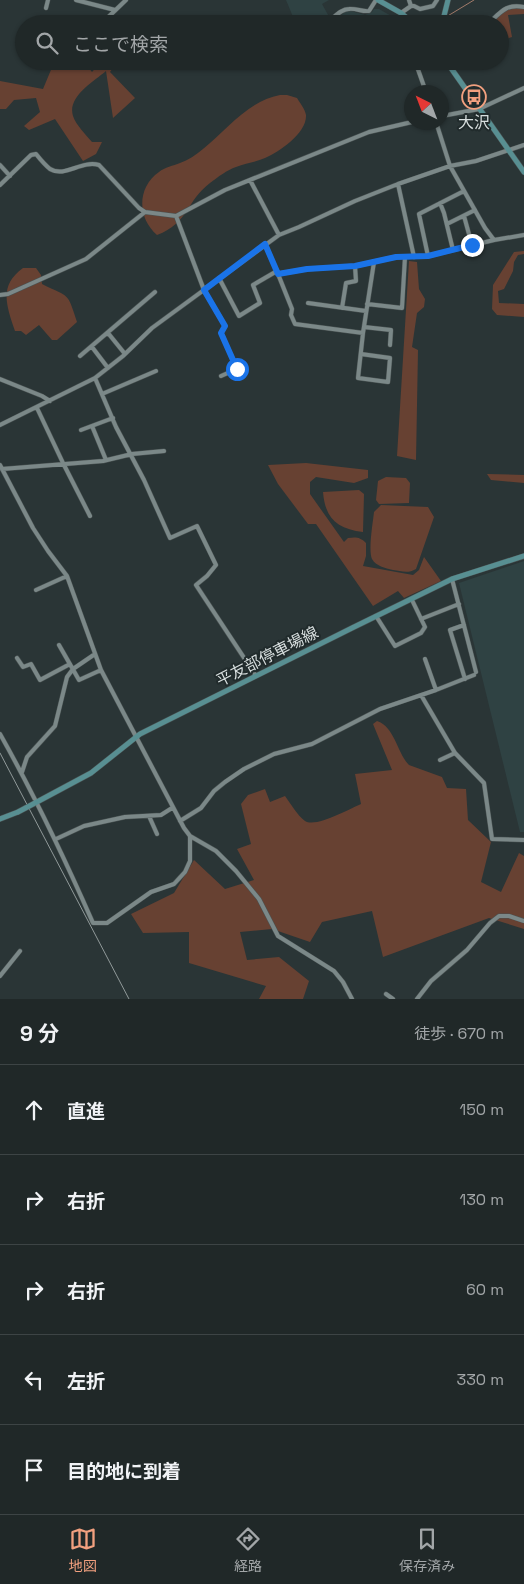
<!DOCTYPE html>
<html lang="ja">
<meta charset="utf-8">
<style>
body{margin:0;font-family:"Space Grotesk","Noto Sans JP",sans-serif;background:#2d3434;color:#f1f3f6}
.compass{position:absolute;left:404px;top:85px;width:45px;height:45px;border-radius:50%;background:#202828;box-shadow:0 1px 4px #0004;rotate:318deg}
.stop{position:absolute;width:15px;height:15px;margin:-11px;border:4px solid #1a73e8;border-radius:50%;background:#fff}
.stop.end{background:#1a73e8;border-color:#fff;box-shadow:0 1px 5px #0008}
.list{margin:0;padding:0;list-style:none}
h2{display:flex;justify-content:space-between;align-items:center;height:65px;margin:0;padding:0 20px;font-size:21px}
h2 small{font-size:16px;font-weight:400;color:#a2a6a8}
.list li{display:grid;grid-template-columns:32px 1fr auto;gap:15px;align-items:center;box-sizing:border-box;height:90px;padding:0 20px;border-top:1px solid #3d4445}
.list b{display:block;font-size:19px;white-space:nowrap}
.list em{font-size:16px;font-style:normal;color:#a2a6a8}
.icon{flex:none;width:28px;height:28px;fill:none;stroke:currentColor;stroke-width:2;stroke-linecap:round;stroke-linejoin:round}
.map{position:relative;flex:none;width:524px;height:999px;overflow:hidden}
.search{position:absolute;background:#202828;box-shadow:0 1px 4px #0004;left:15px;right:15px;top:15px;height:55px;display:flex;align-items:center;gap:12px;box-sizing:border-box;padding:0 18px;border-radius:28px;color:#a2a6a8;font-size:19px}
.sheet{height:515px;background:#202828}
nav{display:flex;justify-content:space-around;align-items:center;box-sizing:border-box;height:70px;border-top:1px solid #3d4445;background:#202828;font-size:14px;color:#a2a6a8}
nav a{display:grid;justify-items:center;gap:2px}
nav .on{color:#f2a07f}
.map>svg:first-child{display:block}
</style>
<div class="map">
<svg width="524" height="999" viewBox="0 0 524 999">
<rect width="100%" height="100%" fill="#2a3536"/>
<path fill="#2f4243" d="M286,0H329L322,4L332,22L345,12L351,11L365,15L372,12L374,9H379L398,20L399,24H296Z
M524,561V832H520L459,583Z"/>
<path fill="#674132" d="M524,6V14L508,15L512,37L500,41V24H491L504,11Z
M59,61H83L92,72L102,61H118L110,72L135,98L113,118L106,71C93,82 67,97 73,116C76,125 86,135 92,142H102L96,154L83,161L55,119L29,130L24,126L40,112L36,98L14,100L6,109H0V81L43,89L53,65Z
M280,95H287L297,98C300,103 305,109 306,115C307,133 279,152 265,158C256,162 246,163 236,167C227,170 218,177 210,183C186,201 189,223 157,235C137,218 137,187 159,172C165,167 173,166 180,163C188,160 196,155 203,149C227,130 248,101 280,95Z
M524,251V254L518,255L514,262L513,271L504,289L498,291L499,303L524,304V317L497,315L492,309L493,285L514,252Z
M409,261L417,262L419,289L425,299L424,307L417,313L412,347L418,350L416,460L397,456Z
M23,268H36L41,275L42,284C70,298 67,291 77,322L57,340H52L39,325L26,335L21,331H15C5,302 0,285 23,268Z
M306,463L368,470V478L354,483L316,477L310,482V494L344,542L348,538C356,537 360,537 366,543V556L363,566L413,575L419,570L424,557L441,581L404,598L398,591L373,606L316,524H308L278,484L268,465Z
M487,474L524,475V483L491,480Z
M386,477L406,478L410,483L409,503L379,504L376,500L378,481Z
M359,490L364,494L363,532C337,529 325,518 323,492Z
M381,505L428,507L434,517L416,569C408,574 401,571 393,570C385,568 376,566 372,559C368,550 373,522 374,512Z
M377,721C395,727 397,753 409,765L442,777L447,788L466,789L468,820L491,842L481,882L501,892L519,853L524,856V929L489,918L383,957L372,911L322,922L310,942L272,929L240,932L247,960L279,957L309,981L303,999H259L266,986L189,963V932L143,933L131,914L174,893L194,860L225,889L254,880L237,849L251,844L241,804L248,795L265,789L270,802L285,796C291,804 297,815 305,821C316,828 349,809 361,804L355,774L392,770L373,724Z"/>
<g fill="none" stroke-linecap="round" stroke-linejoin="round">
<path stroke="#a27b6a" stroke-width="1" d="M446,17L474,0
M434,24L440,21"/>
<g stroke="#4a5353" stroke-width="5">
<path id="minor" d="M76,0L115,10
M411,6H414L420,9L433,6L437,0
M46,8L48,0
M401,13L411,6L409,0
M101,24L126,0
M325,24C333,19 340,9 349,9C356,8 362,12 369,11L376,0
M488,24C500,13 506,3 524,7
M415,61L426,92
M442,116L479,109L524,88
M436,122L450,166L485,228L494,240
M0,165L10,176
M250,180L279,235
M398,184L414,257
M0,185L31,155L36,154C40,159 45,165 50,169C65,178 81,160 99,165L139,208L145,212L176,216L225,190L369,132L412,122
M440,203L444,213L453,250
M176,216L204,290L225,326L221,333L237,369L221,376
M464,216L472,245
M447,224L475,210
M265,244L278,274L307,269L355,266L396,257L428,256L494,240L524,235
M428,256L419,214L464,191
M278,274L292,309L291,315L295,324L363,333L374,262
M219,278L239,316L260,303L253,285L277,271
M0,295L8,294L86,259L145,212
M308,303L366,311
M367,304L402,308L405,257
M342,308L346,283L356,281L355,266
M364,327L391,330L390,345
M108,333L125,354
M92,347L108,368
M361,354L390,358L388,382L358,378L363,333
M80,356L155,292
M95,378L116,427L144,480L170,538L197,526L216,565L207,576L196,585L256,676
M0,379L42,396L50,401
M102,394L156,371
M37,408L63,463L90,516
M0,425L95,378L123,356L152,328L279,235L299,227L355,201L398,184L450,166L476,161L524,145
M92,426L106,460
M81,430L113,418
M0,465L33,528L48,551L67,576L101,670L184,828L190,836L216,851L236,871L259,899L278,936L334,971L343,982L352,999
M2,469L103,461L132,454L164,451
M452,579L476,672
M36,590L67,576
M376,616L395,646L421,633L425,627L412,600
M421,619L459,604
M464,625L450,630L465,679
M59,645L79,680L101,670
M17,658L23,667L31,664L40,680L70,664
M425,659L436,690
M421,695L455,753L484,783L492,839L524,840
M0,734C35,796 64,857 93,923H107L151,892L174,884L185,872L190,861V836
M440,760L455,753
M22,772L27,757L55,726L67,677L73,669L95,654
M149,816L157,834
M180,821L201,808L214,791L225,782L244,769L274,754L312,744L380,709L436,690L474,675
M56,839L84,826L125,817L161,815L172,808
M0,976L20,951
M386,994L393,999
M417,999L431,981L467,950L490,923L499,916H509L524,921"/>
</g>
<g stroke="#4a5353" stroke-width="6">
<path id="major" d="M378,0L401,13L414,24
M442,24L448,0
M446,61L524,172
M35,803L91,773L140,734L352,628L452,579L524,556
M0,819L18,812"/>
</g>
<use href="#minor" stroke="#7b8888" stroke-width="4"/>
<use href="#major" stroke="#588f92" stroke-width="5"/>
<path stroke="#919a9a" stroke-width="1" d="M0,753L129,999"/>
<g stroke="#4a5353" stroke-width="6" stroke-linecap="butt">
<path id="major-bridge" d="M18,812L35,803"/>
</g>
<use href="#major-bridge" stroke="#588f92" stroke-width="5"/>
</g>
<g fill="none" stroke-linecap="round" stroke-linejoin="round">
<path stroke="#1a73e8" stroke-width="6" d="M237,369L221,333L225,326L204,290L265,244L278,274L307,269L355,266L396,257L428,256L472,245"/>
</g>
<defs>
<g id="bus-ring" transform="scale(1.25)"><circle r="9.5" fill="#212b2c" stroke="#f2a07f" stroke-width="1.5"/><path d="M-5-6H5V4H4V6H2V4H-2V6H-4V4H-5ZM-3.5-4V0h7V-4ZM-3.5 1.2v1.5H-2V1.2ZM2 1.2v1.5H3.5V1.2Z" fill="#f2a07f"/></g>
</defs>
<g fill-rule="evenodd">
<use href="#bus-ring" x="474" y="97"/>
</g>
<g text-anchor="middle" stroke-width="4" stroke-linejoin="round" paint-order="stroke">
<g font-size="16" fill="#d7dede" stroke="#212b2c">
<text x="474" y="128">大沢</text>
</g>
<g font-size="16" fill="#d7dede" stroke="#212b2c">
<text transform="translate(267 656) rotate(-27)" y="6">平友部停車場線</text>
</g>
</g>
</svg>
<svg class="compass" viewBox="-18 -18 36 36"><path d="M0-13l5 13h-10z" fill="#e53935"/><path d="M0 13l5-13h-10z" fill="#a2a6a8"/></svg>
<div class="stop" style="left:237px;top:369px"></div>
<div class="stop end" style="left:472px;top:245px"></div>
<div class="search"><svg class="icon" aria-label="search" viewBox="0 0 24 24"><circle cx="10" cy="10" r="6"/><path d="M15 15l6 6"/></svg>ここで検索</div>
</div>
<section class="sheet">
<h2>9 分<small>徒歩 · 670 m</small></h2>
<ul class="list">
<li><svg class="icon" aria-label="ahead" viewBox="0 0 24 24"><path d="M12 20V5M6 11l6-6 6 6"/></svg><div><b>直進</b></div><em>150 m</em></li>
<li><svg class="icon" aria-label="right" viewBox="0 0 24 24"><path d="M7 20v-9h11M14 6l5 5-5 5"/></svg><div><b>右折</b></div><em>130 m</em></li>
<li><svg class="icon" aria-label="right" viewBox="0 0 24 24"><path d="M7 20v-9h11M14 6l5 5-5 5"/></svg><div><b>右折</b></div><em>60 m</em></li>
<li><svg class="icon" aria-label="left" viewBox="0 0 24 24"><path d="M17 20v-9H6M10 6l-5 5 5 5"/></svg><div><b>左折</b></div><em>330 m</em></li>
<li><svg class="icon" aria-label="arrive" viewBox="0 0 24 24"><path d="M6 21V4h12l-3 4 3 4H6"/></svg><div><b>目的地に到着</b></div></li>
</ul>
</section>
<nav>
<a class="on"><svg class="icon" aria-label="map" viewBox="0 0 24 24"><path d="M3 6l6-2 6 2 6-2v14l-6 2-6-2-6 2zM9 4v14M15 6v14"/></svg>地図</a>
<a><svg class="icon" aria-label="directions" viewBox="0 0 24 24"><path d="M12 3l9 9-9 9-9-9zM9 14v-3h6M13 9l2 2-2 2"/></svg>経路</a>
<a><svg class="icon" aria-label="saved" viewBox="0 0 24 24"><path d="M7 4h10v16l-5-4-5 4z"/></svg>保存済み</a>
</nav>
